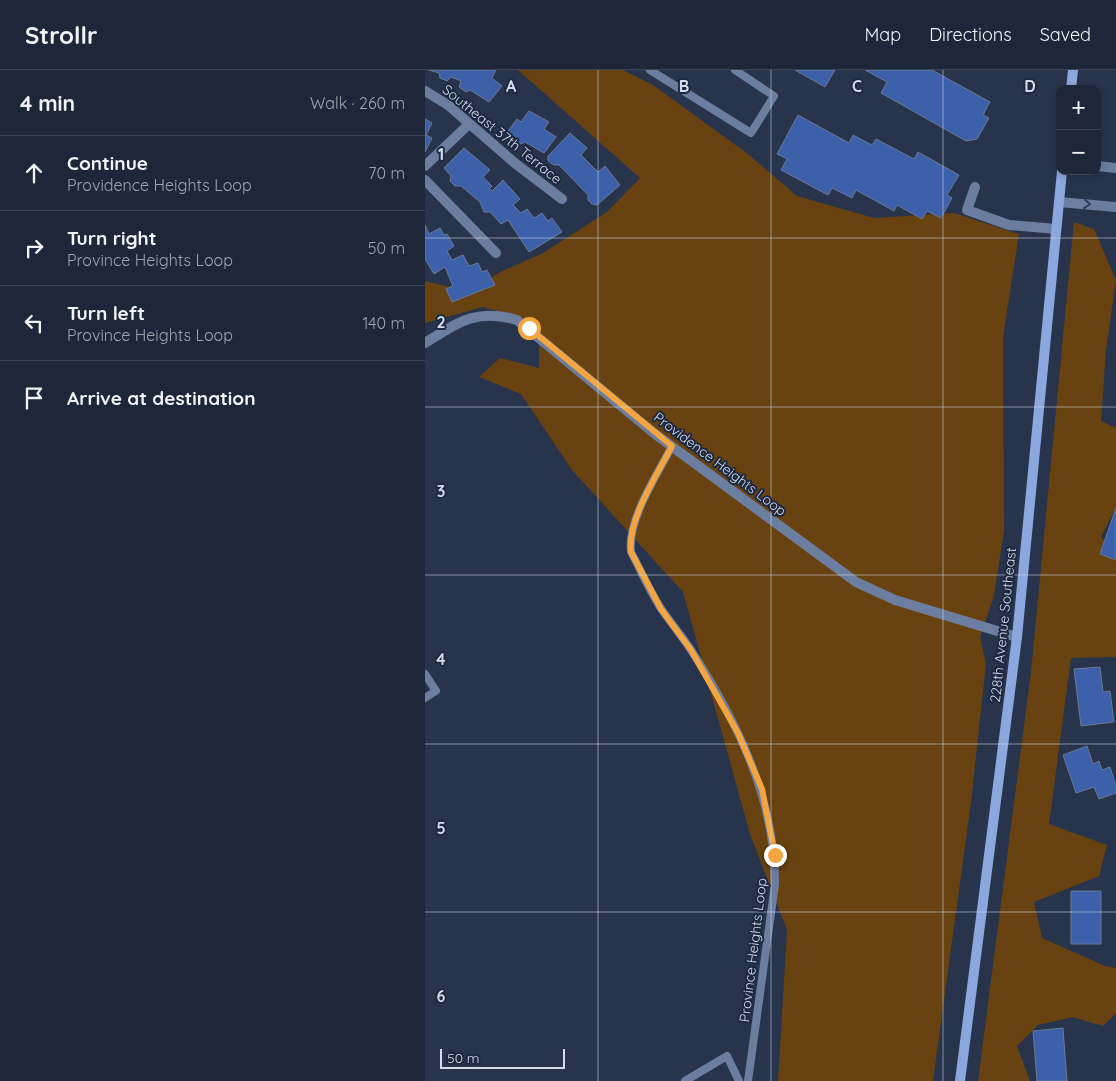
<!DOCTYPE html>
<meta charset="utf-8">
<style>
body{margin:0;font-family:Quicksand,sans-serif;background:#252f41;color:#f1f3f6}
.controls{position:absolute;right:15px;top:15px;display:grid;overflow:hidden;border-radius:10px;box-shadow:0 2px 8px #0003}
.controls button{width:45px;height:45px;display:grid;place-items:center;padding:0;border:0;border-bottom:1px solid #3b4453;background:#1d2739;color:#f1f3f6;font:25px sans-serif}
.scale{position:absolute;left:15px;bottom:12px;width:125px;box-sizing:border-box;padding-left:5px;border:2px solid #d4dcec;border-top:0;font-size:14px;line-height:18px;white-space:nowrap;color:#d4dcec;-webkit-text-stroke:4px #1d2941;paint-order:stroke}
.stop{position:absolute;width:15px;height:15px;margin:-11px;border:4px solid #f2a541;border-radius:50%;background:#fff}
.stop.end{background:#f2a541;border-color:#fff;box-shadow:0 1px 5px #0008}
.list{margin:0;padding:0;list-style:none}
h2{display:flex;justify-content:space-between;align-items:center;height:65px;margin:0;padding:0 20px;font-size:21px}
h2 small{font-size:16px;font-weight:400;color:#a0a5ae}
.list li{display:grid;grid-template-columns:32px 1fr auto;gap:15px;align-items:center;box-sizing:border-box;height:75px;padding:0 20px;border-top:1px solid #3b4453}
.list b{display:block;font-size:19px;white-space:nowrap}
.list p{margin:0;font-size:16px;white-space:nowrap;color:#a0a5ae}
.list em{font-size:16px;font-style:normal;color:#a0a5ae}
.icon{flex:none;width:28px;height:28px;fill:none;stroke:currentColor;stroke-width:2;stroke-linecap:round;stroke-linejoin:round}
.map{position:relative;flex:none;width:691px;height:1011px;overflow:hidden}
header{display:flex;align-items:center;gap:30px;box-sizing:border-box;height:70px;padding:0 25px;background:#1d2739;border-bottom:1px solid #3b4453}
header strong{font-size:24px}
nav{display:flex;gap:28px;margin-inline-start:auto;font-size:18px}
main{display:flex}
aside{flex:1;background:#1d2739}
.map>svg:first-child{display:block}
</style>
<header>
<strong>Strollr</strong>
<nav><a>Map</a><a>Directions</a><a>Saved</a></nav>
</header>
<main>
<aside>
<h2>4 min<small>Walk · 260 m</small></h2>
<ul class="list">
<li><svg class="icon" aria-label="ahead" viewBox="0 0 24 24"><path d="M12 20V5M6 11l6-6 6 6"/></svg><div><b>Continue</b><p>Providence Heights Loop</p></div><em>70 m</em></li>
<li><svg class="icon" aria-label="right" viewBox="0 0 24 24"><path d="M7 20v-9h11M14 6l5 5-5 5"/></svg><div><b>Turn right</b><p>Province Heights Loop</p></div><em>50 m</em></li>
<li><svg class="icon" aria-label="left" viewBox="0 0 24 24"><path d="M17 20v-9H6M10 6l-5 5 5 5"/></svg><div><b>Turn left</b><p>Province Heights Loop</p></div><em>140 m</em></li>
<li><svg class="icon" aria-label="arrive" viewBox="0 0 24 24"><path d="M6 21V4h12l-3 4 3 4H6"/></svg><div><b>Arrive at destination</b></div></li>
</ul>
</aside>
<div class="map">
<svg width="691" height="1011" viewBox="0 0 691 1011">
<rect width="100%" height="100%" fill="#27344c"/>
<path fill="#684311" d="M93,0H198L228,15L323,84L372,126L449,148L529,143L594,164L578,267L579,460L569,526L555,567L561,594L546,732L508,1011H353L362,860L325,764L258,522L147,400L96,324L54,307L75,288L114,298V252L58,237L0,253V211L45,222L75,202L118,183L182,142L215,108Z
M649,152L669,159L691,210L681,280L676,351L691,358V437L676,467L691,481V587L646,588L624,754L682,775L674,806L609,832L617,868L680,896L691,898V943L678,956L647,947L613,955L592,976L605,1011H553L606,602Z"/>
<path fill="#3c60aa" stroke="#6b7995" d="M4,0H71L67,8L77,16L64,32L45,20L41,22L34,17L36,11L26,7L22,11L15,8L14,3Z
M370,0H410L400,17Z
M440,0H507L565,32L558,45L564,48L552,69L541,71L456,23L462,12Z
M104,41L124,52L119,59L131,67L119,83L100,72L96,74L89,70L88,65L83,61L92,49L96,52Z
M373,45L424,73L428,65L447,75L451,69L489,89L493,82L534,105L522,125L527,128L516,148L502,141L497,149L472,135L469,141L431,120L427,128L407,118L403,125L356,100L362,89L352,84Z
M0,49L7,53L1,65L7,68L0,82Z
M145,63L162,78L156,85L173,102L180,96L195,115L172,135L167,134L163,130V125L134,95H129L123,91V86Z
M39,78L65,100L58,107L67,116L64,119L67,121L78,110L95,129L88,135L96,143L102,139L109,148L117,143L123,151L127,148L137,162L104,182L83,150L76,154L65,142H59L55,132L36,116H30L25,111L26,106L19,98Z
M0,155L4,164L15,158L19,165L22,164L29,176L22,181L27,190L38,185L44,196L53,193L57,202L62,200L70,215L27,232L21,219L28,216L20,197L9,204L0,189Z
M691,438V490L675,484Z
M675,597L678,622L685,621L689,652L656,656L649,599Z
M662,676L668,694L674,691L677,700L685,697L691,716V723L674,729L669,717L651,723L638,685Z
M646,821H676V874H646Z
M638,958L642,1011H612L608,961Z"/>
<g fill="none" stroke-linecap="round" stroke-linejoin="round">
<path stroke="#6c7ea0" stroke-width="8" d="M225,0L326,63L349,26L310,0
M247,376C232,405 202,450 206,482C216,501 225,522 237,540C246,553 257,566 266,580C312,651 350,728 350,814L323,1011
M0,604L11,621L0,628
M260,1011L302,986L314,1011"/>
<path stroke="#6c7ea0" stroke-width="10" d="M0,21L23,35L91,94L137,129
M0,96L44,54
M672,96L691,98
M0,110L71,183
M550,117L542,140L584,155L631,159
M634,132L691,137
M0,273C34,252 51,238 92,250L230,364L431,512L470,530L592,567"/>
<path stroke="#8ba8de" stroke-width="10" d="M646,19L648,0
M535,1011L592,567L637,101"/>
</g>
<defs><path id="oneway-chevron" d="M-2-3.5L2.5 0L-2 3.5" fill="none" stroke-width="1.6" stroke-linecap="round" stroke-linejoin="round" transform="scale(1.25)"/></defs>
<use stroke="#313e59" href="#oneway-chevron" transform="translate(662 134) rotate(5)"/>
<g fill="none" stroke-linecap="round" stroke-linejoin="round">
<path stroke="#f2a541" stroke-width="6" d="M104,258L247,376C232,405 202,450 206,482L236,539L266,580L313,663L337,719L350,785"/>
</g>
<path fill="none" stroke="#d4dcec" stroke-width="1" stroke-opacity="0.55" d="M173,0V1011M346,0V1011M518,0V1011M0,168H691M0,337H691M0,505H691M0,674H691M0,842H691"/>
<g text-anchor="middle" stroke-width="4" stroke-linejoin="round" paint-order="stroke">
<g font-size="14" fill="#d4dcec" stroke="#1d2941">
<text transform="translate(77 64) rotate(39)" y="5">Southeast 37th Terrace</text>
<text transform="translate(295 394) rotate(37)" y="5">Providence Heights Loop</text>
<text transform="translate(578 555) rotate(-84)" y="5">228th Avenue Southeast</text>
<text transform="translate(328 880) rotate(-83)" y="5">Province Heights Loop</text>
</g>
</g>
<g font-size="16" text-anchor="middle" font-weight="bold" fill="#d4dcec" stroke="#1d2941" stroke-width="4" stroke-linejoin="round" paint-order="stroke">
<text x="86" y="22">A</text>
<text x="259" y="22">B</text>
<text x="432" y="22">C</text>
<text x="605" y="22">D</text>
<text x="16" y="90">1</text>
<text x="16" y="258">2</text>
<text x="16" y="427">3</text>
<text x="16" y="595">4</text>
<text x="16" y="764">5</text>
<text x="16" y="932">6</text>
</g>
</svg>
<div class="controls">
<button>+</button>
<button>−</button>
</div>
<div class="scale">50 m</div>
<div class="stop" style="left:104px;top:258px"></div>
<div class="stop end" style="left:350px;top:785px"></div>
</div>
</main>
